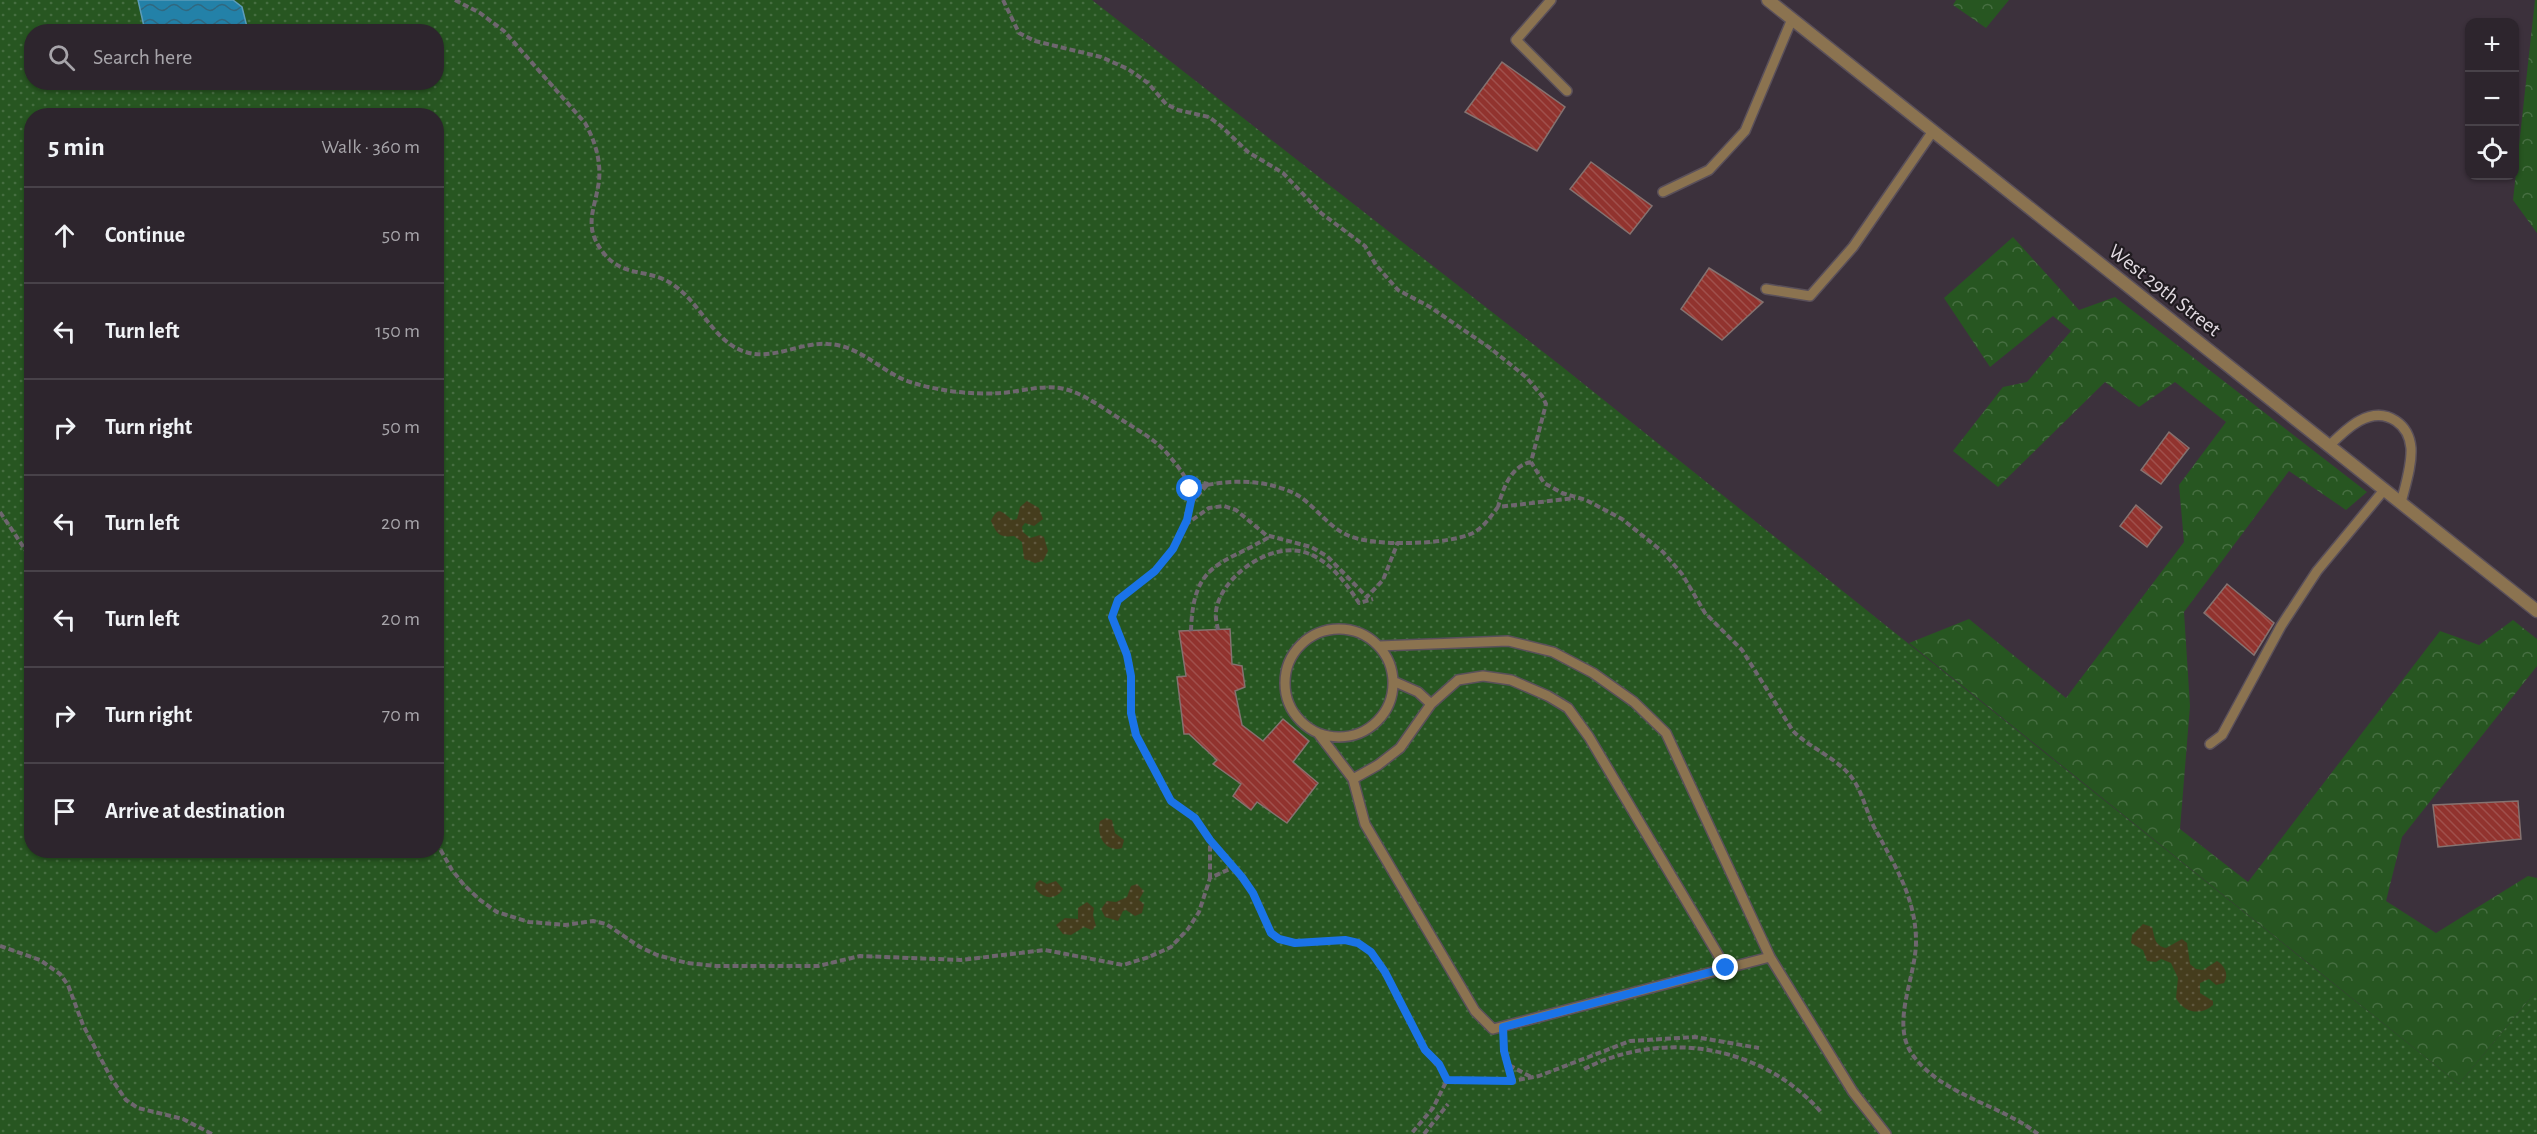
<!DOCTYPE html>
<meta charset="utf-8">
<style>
body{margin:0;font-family:"Alegreya Sans",sans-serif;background:#393139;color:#f1f3f6}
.controls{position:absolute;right:18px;top:18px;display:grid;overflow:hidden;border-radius:12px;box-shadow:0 2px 4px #0004}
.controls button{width:54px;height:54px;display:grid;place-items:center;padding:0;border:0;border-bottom:2px solid #484249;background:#2d252d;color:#f1f3f6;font:30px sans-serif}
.stop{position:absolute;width:18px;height:18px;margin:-14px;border:4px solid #1a73e8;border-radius:50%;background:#fff}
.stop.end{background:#1a73e8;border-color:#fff;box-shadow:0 2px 6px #0008}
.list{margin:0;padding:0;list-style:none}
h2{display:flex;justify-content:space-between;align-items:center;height:78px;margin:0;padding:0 24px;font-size:26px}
h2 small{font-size:20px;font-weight:400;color:#a7a5aa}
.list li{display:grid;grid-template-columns:39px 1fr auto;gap:18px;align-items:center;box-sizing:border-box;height:96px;padding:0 24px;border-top:2px solid #484249}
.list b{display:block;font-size:22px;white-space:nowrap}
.list em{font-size:20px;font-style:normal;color:#a7a5aa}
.icon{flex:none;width:33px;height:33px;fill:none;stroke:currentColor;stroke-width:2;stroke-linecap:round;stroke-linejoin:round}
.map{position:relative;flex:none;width:2537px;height:1134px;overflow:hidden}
.search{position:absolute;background:#2d252d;box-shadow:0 2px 4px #0004;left:24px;top:24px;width:420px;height:66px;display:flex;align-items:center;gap:15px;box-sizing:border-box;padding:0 21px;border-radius:24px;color:#a7a5aa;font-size:22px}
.panel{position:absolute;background:#2d252d;box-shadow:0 2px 4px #0004;left:24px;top:108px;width:420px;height:750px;border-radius:24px}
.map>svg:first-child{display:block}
</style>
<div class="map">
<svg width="2537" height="1134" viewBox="0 0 2537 1134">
<defs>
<pattern id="grass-dots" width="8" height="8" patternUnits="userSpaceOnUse" patternTransform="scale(1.5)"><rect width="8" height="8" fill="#275621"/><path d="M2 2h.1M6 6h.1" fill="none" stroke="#466e41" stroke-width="1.8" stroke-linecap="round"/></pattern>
<pattern id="forest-crowns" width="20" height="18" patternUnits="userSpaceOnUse" patternTransform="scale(1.5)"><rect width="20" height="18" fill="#275621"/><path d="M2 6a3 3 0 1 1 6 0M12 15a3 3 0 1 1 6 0" fill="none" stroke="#466e41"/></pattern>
<pattern id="sand-dots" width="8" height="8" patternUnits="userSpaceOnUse" patternTransform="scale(1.5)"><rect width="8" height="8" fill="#453d1d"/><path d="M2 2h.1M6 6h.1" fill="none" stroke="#60583e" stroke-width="1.8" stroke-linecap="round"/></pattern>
<pattern id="water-waves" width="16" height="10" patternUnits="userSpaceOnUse" patternTransform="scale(1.5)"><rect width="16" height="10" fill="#2381a8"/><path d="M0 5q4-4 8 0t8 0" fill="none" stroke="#306880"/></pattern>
<pattern id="building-back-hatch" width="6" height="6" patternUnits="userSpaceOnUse" patternTransform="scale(1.5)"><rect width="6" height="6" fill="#91332e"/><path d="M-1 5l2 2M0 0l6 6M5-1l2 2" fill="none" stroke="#a0504c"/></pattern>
</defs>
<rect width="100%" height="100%" fill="#3c313c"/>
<path fill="url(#grass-dots)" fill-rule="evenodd" d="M0,0H1092L1560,365L2459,1084L2537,990V1134H0ZM32,32H436V82H32ZM32,116H436V850H32Z"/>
<path fill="url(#forest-crowns)" d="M1956,0H2009L1986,28L1953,5Z
M2535,0H2537V233L2513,200Z
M2013,237L2079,310L2115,297L2367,492L2346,510L2289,471L2184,612L2190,706L2180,829L2248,882L2440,631L2479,645L2513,620L2537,639V666L2402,837L2386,901L2436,933L2528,876L2537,878V990L2459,1084L1909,643L1969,619L2066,698L2184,542L2179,485L2226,422L2175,382L2139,407L2105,382L1998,487L1953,451L2003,387L2027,382L2071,331L2053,316L1990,367L1944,298Z"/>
<path fill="url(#sand-dots)" d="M1027,501L1039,508L1043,519L1034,526L1025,523L1022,527L1023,532L1030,538L1040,535L1044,537L1048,551L1043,561L1035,563L1024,559L1022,542L1014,536C999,538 997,534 991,521C999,503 1003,514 1013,520L1017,519L1020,507Z
M1106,818L1112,820L1115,833L1124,840L1122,848C1106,853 1096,836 1100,821Z
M1040,880L1047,884L1056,881L1063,889C1055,901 1043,899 1035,888L1036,883Z
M1137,884L1144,891L1139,900L1144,904L1142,913L1135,916L1126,910L1123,911L1118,921L1105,917L1101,909L1107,901L1116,902L1127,897L1131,886Z
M1087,902L1094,908L1093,915L1096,926L1092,930L1084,927L1071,935L1063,934L1056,925L1065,918L1078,919V908Z
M2143,924L2152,927C2155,938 2154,945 2166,948L2182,939L2187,943L2190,964L2196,969L2203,970L2217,961C2225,966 2229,974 2224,983L2216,985L2209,979L2200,983V993L2213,1001V1005C2201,1016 2184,1013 2176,998L2178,978L2171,963L2161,959L2156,962L2147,961L2143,950L2131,943L2132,935Z"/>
<path fill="url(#water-waves)" stroke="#5c9cb9" stroke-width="1.5" d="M138,0H233L242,7L248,31H145Z"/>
<path fill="url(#building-back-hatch)" stroke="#857270" stroke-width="1.5" d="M1502,62L1565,107L1537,151L1465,112Z
M1591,162L1652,206L1630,234L1570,189Z
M1709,268L1763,302L1722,340L1681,309Z
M2169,432L2189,448L2161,484L2141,470Z
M2136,505L2162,527L2147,547L2120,526Z
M2227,584L2274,623L2254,655L2204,613Z
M1230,629L1232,664L1242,666L1245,687L1235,691L1242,725L1263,741L1283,719L1309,741L1293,762L1318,783L1287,823L1257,802L1251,810L1233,796L1241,784L1213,764L1217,760L1189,734H1184L1177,677L1186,676L1179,631Z
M2518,801L2521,839L2438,847L2433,805Z"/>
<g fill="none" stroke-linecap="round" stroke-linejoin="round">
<g stroke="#5a505a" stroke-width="12">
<path id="service" d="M1551,0L1516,40L1567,91
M1663,192L1709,170L1745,131L1792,19
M1766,289L1810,296L1853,247L1933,131
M2329,446C2346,429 2371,404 2396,421C2405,427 2410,437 2411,448C2412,466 2405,486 2401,503
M1285 683a54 54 0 1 1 108 0a54 54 0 1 1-108 0Z
M1379,646L1508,641L1553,652L1593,673L1634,702L1666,733L1770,957L1853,1092L1886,1134
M1393,681L1418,692L1431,704
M1318,733L1353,779L1365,824L1475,1011L1493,1029L1770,957
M2210,744L2222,735L2281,626L2317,571L2384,490
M1353,779L1378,765L1400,748L1431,704L1458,680L1483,676L1511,680L1548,696L1568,708L1589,737L1726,968"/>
</g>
<g stroke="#5a505a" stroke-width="15">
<path id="minor" d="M1768,0L2537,611"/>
</g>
<path stroke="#6f666f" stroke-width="4" stroke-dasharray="6 3" stroke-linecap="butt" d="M455,0L480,13L504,31L585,123C595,141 601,160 599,181C595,210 583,225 602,251C621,277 645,269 667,281C700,298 712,344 749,353C776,359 801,342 828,344C860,345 881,372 910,382C938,391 972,395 1001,393C1026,391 1050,382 1074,392C1090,398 1107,411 1122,420C1139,431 1157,440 1170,457C1178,466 1186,477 1190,488C1197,514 1173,552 1156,570C1142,584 1111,595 1113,618C1114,633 1124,645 1127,659C1132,677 1129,695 1131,713C1133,733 1144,746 1152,764C1158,775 1162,786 1169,797C1173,803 1177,804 1183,808C1195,816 1203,828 1210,840
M1003,0L1019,33L1035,41L1101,57L1128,69L1148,83L1166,104L1178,110L1209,117L1221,126L1248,152L1283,173L1321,213L1365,246L1376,265L1398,290L1430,307L1490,348L1526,377L1542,396L1546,404L1531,462L1544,483L1562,493L1586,500L1622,519L1663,552L1682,574L1705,613L1742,650L1793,731C1809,747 1832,756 1847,772C1861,786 1865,808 1873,825C1893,863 1915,895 1916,939C1917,976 1890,1022 1912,1054C1942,1096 2000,1104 2038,1134
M1531,462C1511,466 1503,488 1498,507L1575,498
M1186,479L1208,484
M1190,489C1222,480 1258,478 1289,491C1312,500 1324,524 1347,535C1371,547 1449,545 1473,533C1484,527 1491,516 1498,507
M1191,503L1208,484
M0,512L32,560
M1185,525L1209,508L1224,506L1236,510L1266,535L1311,547L1327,556L1367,597L1383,580L1398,542
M1218,630C1217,624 1215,617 1216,611C1221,576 1272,540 1307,553C1330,561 1346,583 1359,603L1373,599
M1191,631C1193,561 1221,566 1271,536
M436,842L452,870L464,885L480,900L497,912L529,922L565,925L593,921L606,924L640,947L657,955L687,963L716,966H818L860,956L961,960L1045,950L1123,965L1149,957L1171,947L1188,929L1199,912L1210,878L1234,867L1210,840V878
M1234,867L1253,893L1271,933C1298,951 1320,935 1348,941C1391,950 1403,1019 1426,1051C1433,1062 1441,1068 1447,1080L1433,1108L1411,1134
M0,946L40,960L60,974L68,985L83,1025L111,1078L126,1100L138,1108L183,1119L212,1134
M1504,1039V1051L1509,1065L1531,1077
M1509,1065L1512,1081
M1584,1069C1663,1029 1762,1045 1821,1112
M1447,1080L1512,1081L1539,1076L1630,1041L1695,1037L1759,1048
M1424,1134L1448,1104"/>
<use href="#service" stroke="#8b7350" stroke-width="9"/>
<use href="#minor" stroke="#8b7350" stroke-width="12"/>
</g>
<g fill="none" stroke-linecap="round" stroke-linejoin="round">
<path stroke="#1a73e8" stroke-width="8" d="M1190,489L1191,501L1187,520L1173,549L1155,571L1118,600L1112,617L1127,655L1131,676V713L1136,735L1171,801L1195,818L1210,840L1242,877L1253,893L1271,933L1279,939L1295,943L1345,940L1358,943L1371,952L1385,972L1425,1050L1439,1064L1447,1080L1512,1081L1504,1051L1503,1027L1726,968"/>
</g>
<g text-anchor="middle" stroke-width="4.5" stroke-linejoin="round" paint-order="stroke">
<g font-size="21" fill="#e2dbe2" stroke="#201b20">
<text transform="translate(2165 290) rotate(38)" y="7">West 29th Street</text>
</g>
</g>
</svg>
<div class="controls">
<button>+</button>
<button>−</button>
<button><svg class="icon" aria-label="locate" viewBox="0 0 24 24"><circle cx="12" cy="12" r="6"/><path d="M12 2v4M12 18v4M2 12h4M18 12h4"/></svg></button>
</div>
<div class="stop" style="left:1190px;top:489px"></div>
<div class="stop end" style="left:1726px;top:968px"></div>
<div class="search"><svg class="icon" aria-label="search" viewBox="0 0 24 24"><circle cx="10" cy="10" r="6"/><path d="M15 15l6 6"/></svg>Search here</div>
<section class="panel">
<h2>5 min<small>Walk · 360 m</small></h2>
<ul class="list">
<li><svg class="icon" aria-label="ahead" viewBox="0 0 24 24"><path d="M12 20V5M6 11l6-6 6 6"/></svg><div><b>Continue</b></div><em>50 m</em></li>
<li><svg class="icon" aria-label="left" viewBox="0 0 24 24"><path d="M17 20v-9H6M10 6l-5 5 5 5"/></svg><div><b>Turn left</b></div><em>150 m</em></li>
<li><svg class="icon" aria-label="right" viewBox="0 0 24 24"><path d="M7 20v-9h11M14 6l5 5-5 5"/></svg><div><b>Turn right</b></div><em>50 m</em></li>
<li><svg class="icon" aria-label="left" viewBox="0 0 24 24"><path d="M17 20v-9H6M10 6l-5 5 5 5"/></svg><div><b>Turn left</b></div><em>20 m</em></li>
<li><svg class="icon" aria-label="left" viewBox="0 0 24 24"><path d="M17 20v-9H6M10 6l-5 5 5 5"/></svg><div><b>Turn left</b></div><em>20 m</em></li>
<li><svg class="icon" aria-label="right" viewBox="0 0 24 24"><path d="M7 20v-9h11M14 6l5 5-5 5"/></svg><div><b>Turn right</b></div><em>70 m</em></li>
<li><svg class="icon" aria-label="arrive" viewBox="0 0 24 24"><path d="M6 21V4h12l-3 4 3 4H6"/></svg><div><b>Arrive at destination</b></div></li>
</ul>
</section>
</div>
